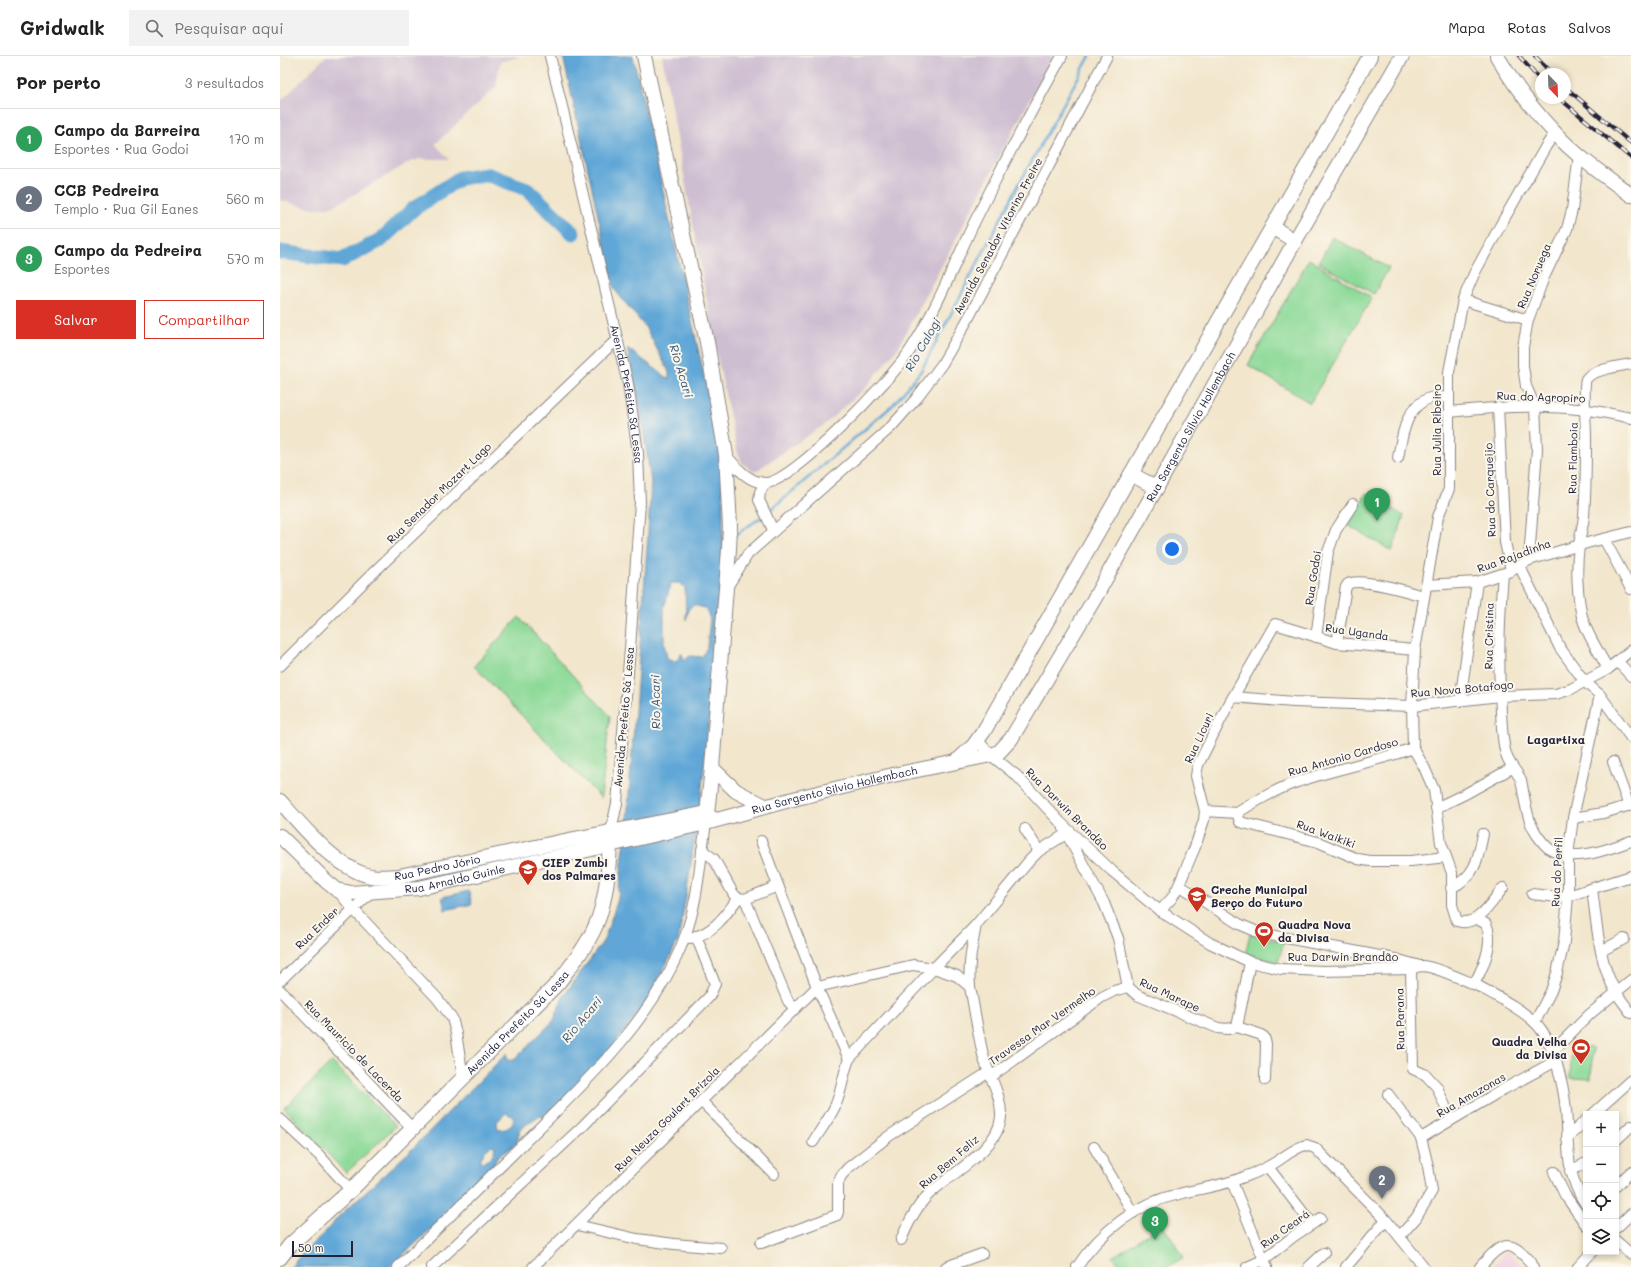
<!DOCTYPE html>
<html lang="pt">
<meta charset="utf-8">
<style>
body{margin:0;font-family:Mali,sans-serif;background:#f2f2f2;color:#202124}
.controls{position:absolute;right:12px;bottom:12px;display:grid;overflow:hidden;border-radius:0px;box-shadow:0 2px 6px #0003}
.controls button{width:36px;height:36px;display:grid;place-items:center;padding:0;border:0;border-bottom:1px solid #e0e0e0;background:#fff;color:#202124;font:20px sans-serif}
.compass{position:absolute;left:1255px;top:12px;width:36px;height:36px;border-radius:50%;background:#fff;box-shadow:0 2px 6px #0003;rotate:157deg}
.scale{position:absolute;left:12px;bottom:10px;width:61px;box-sizing:border-box;padding-left:4px;border:2px solid #22223b;border-top:0;font-size:11px;line-height:14px;white-space:nowrap;color:#22223b;-webkit-text-stroke:3px #fbf7ec;paint-order:stroke}
.you{position:absolute;left:892px;top:493px;width:14px;height:14px;margin:-10px;border:3px solid #fff;border-radius:50%;background:#1a73e8;box-shadow:0 0 0 6px #1a73e833}
.badge{display:grid;place-items:center;width:26px;height:26px;border-radius:50%;background:#d93025;color:#fff;font-size:13px;font-weight:700}
.pin{position:absolute;translate:-50% -33px;filter:drop-shadow(0 1px 2px #0008)}
.pin::after{content:'';position:absolute;top:21px;width:14px;height:12px;background:inherit;clip-path:polygon(0 0,100% 0,50% 100%)}
.list{margin:0;padding:0;list-style:none}
h2{display:flex;justify-content:space-between;align-items:center;height:52px;margin:0;padding:0 16px;font-size:17px}
h2 small{font-size:13px;font-weight:400;color:#757577}
.list li{display:grid;grid-template-columns:26px 1fr auto;gap:12px;align-items:center;box-sizing:border-box;height:60px;padding:0 16px;border-top:1px solid #e0e0e0}
.list b{display:block;font-size:15px;white-space:nowrap}
.list p{margin:0;font-size:13px;white-space:nowrap;color:#757577}
.list em{font-size:13px;font-style:normal;color:#757577}
.actions{display:flex;gap:8px;padding:12px 16px}
.actions a{flex:1;padding:9px 0;border:1px solid #d93025;border-radius:0px;text-align:center;font-size:14px;color:#d93025}
.actions .main{background:#d93025;color:#fff}
.icon{flex:none;width:22px;height:22px;fill:none;stroke:currentColor;stroke-width:2;stroke-linecap:round;stroke-linejoin:round}
.map{position:relative;flex:none;width:1351px;height:1211px;overflow:hidden}
header{display:flex;align-items:center;gap:24px;box-sizing:border-box;height:56px;padding:0 20px;background:#fff;border-bottom:1px solid #e0e0e0}
header strong{font-size:19px}
nav{display:flex;gap:22px;margin-inline-start:auto;font-size:14px}
.search{width:280px;height:36px;background:#f2f2f2;display:flex;align-items:center;gap:10px;box-sizing:border-box;padding:0 14px;border-radius:0px;color:#757577;font-size:15px}
main{display:flex}
aside{flex:1;background:#fff}
.map>svg:first-child{display:block}
</style>
<header>
<strong>Gridwalk</strong>
<div class="search"><svg class="icon" aria-label="search" viewBox="0 0 24 24"><circle cx="10" cy="10" r="6"/><path d="M15 15l6 6"/></svg>Pesquisar aqui</div>
<nav><a>Mapa</a><a>Rotas</a><a>Salvos</a></nav>
</header>
<main>
<aside>
<h2>Por perto<small>3 resultados</small></h2>
<ul class="list">
<li><span class="badge" style="background:#2e9e5b">1</span><div><b>Campo da Barreira</b><p>Esportes · Rua Godoi</p></div><em>170 m</em></li>
<li><span class="badge" style="background:#6b7280">2</span><div><b>CCB Pedreira</b><p>Templo · Rua Gil Eanes</p></div><em>560 m</em></li>
<li><span class="badge" style="background:#2e9e5b">3</span><div><b>Campo da Pedreira</b><p>Esportes</p></div><em>570 m</em></li>
</ul>
<div class="actions"><a class="main">Salvar</a><a>Compartilhar</a></div>
</aside>
<div class="map">
<svg width="1351" height="1211" viewBox="0 0 1351 1211">
<rect width="100%" height="100%" fill="#fbf7ec"/>
<filter id="ink" filterUnits="userSpaceOnUse"><feTurbulence type="fractalNoise" baseFrequency=".025" numOctaves="2"/><feDisplacementMap in="SourceGraphic" scale="8" xChannelSelector="R" yChannelSelector="G"/><feConvolveMatrix kernelMatrix="1 2 1 2 8 2 1 2 1" color-interpolation-filters="sRGB"/></filter>
<filter id="wash" filterUnits="userSpaceOnUse"><feTurbulence type="fractalNoise" baseFrequency=".012" numOctaves="4" result="noise"/><feDisplacementMap in="SourceGraphic" scale="16" xChannelSelector="R" yChannelSelector="G"/><feGaussianBlur stdDeviation="0.9" result="paint"/><feColorMatrix in="noise" values="0 0 0 0 0 0 0 0 0 0 0 0 0 0 0 0 0 1.4 0 .05"/><feComposite in="paint" operator="in"/></filter>
<g filter="url(#wash)">
<rect width="100%" height="100%" fill="#f2e6cc"/>
<path fill="#f1d0e4" d="M1227,1196L1245,1211H1212Z"/>
<path fill="#cebed1" d="M46,0H238V1L220,6L216,31L155,88L169,103H140L130,106L61,146L52,150L41,152L25,151L0,144V46Z
M382,0H773L618,292L586,331L544,369L474,416L462,407L457,394L438,304Z"/>
<path fill="#8bd997" stroke="#567e69" d="M1052,181L1109,212L1094,238L1039,207Z
M1029,203L1092,242L1030,347L968,309Z
M1086,437L1124,460L1112,495L1069,470Z
M239,561L330,660L321,742L194,610Z
M970,878L1004,886L998,906L965,898Z
M1292,990L1313,992L1311,1023L1290,1022Z
M52,1006L116,1070L66,1117L4,1052Z
M882,1168L904,1201L888,1211H842L833,1201Z"/>
<path fill="#61a7d7" stroke="#426489" fill-rule="evenodd" d="M283,0H353L443,405V488L437,586L421,740L406,841L398,885L368,944L315,1014L266,1062L260,1059L240,1073L237,1087L216,1102L214,1110L187,1140L110,1211H11L20,1200L46,1175L61,1158L127,1098L227,997V1004H234L274,964L283,941L324,884L338,843L347,765L367,492L371,426L360,351L347,292L389,323V316L366,272L334,233ZM391,527H400L405,532L406,564L408,554L413,549L425,552L430,563L427,592L422,601L410,600L405,604L401,597L398,604L391,605L387,602L384,587V552ZM226,1057L234,1061L232,1069L226,1073L218,1074L217,1066ZM212,1089L215,1091C213,1100 211,1104 202,1106L200,1104L205,1095Z
M189,835L192,848L165,854L162,841Z"/>
<g fill="none" stroke-linecap="round" stroke-linejoin="round">
<path stroke="#61a7d7" stroke-width="2.5" d="M487,457L612,350L641,315L739,128L810,0
M454,480L483,460"/>
<path stroke="#61a7d7" stroke-width="15" d="M0,196L62,204L101,184L132,154L180,122L206,118L247,133L293,177"/>
</g>
</g>
<g filter="url(#ink)">
<g fill="none" stroke-linecap="round" stroke-linejoin="round">
<g stroke="#8a8484" stroke-width="12">
<g id="street">
<path id="s1" d="M270,0L348,328L358,397L360,446L350,593L337,747L331,775"/>
<path d="M1183,244L1248,264"/>
<path d="M1218,351L1225,486L1231,515"/>
<path d="M1169,356C1231,349 1290,347 1351,362"/>
<path d="M446,399C456,411 468,426 485,427C512,428 613,321 629,296C655,257 673,211 693,169C721,112 751,55 782,0"/>
<path d="M1118,402C1122,379 1126,347 1154,341C1158,340 1165,342 1169,342"/>
<path d="M485,427L480,436L479,444L493,474"/>
<path d="M1324,483L1351,533"/>
<path d="M1249,504L1257,393L1255,351L1246,330L1243,310V291L1248,264L1264,221L1287,173L1292,154L1299,99"/>
<path d="M1240,511L1280,592L1305,626L1320,639L1351,682"/>
<path d="M1223,518C1219,564 1218,610 1221,656C1222,670 1222,685 1226,698C1229,709 1237,715 1241,724C1244,738 1246,760 1253,772C1257,780 1266,792 1273,795C1296,806 1329,793 1351,785"/>
<path d="M1146,529L1197,526L1231,515L1249,504L1307,487L1351,476"/>
<path d="M447,531L468,498L611,371L635,344L662,308L688,263L827,0"/>
<path d="M1036,581L1048,496L1056,474L1073,448"/>
<path d="M1057,587L1065,537C1065,534 1066,530 1068,528C1079,521 1130,536 1143,540"/>
<path d="M1338,606L1351,620"/>
<path d="M0,610L95,515L331,289L338,285"/>
<path d="M1328,613C1319,596 1305,576 1301,556C1297,534 1296,512 1299,490C1300,479 1303,470 1304,460C1306,433 1306,407 1306,381C1306,371 1303,329 1306,323C1312,314 1340,310 1351,308"/>
<path d="M953,641L1014,646L1132,650L1220,640L1276,638L1291,633L1328,613L1351,594"/>
<path d="M1180,645L1197,526"/>
<path d="M698,685L711,699L737,720L781,767L832,815L880,855L930,887L970,906L1001,913L1043,915L1131,913C1134,912 1139,910 1143,910C1157,911 1186,925 1200,931C1218,941 1247,956 1260,972C1277,994 1286,1040 1287,1068C1288,1099 1288,1122 1306,1149"/>
<path d="M1333,706L1349,750"/>
<path d="M1156,752L1187,737L1232,712"/>
<path d="M925,755L957,757L960,766L1038,786L1078,803L1090,805H1131L1166,801"/>
<path d="M957,757C976,745 996,733 1017,726C1055,713 1095,706 1133,692"/>
<path d="M1293,762L1323,757L1351,749"/>
<path d="M745,773L759,795"/>
<path d="M784,773L824,847L838,882L848,931L857,939L938,972L947,973L957,971L979,978L984,981L986,988L985,1024"/>
<path d="M481,785L537,931L569,1003"/>
<path d="M422,794L434,803L454,839L458,842L465,843L498,830"/>
<path d="M899,829L959,868L980,877L1115,903L1140,910"/>
<path d="M1171,832C1196,820 1198,803 1203,778"/>
<path d="M1223,832C1212,845 1198,872 1177,865L1172,849V817L1161,787L1154,734L1144,711L1133,692L1132,650L1135,594L1158,461L1169,433V316L1183,244L1194,218L1220,170L1266,90L1275,77"/>
<path d="M1312,833C1317,867 1318,906 1336,936C1340,943 1346,950 1351,957"/>
<path d="M57,834L73,853L157,942L172,962L176,977L183,1022"/>
<path d="M1252,838L1277,841L1288,840L1351,820"/>
<path d="M465,843L508,945L515,953"/>
<path d="M880,855L892,842L899,829L915,791L924,764L925,755L916,720L918,709L945,655L995,568L1057,587L1135,594"/>
<path d="M410,882C433,878 445,860 458,842"/>
<path d="M1321,895L1344,883"/>
<path d="M1131,913L1133,1013L1146,1019L1157,1031L1171,1064"/>
<path d="M0,925L90,837"/>
<path d="M1194,928C1203,912 1215,887 1206,868L1197,863"/>
<path d="M0,934L132,1072"/>
<path d="M1255,966L1271,935L1277,917L1284,886L1288,840V799L1293,762L1320,639"/>
<path d="M957,971L970,906"/>
<path d="M1273,995L1310,958L1351,924"/>
<path d="M712,1020L822,941L834,935L848,931"/>
<path d="M1108,1038L1141,1082L1148,1110L1152,1135L1136,1162L1120,1180"/>
<path d="M422,1046L494,1118"/>
<path d="M1313,1058L1351,1024"/>
<path d="M0,1063L40,1100L65,1128L72,1133"/>
<path d="M1141,1082L1224,1033L1276,1005"/>
<path d="M1287,1082L1306,1064"/>
<path d="M1336,1084L1351,1070"/>
<path d="M533,1086C540,1074 551,1061 556,1048C562,1034 563,1018 569,1003L654,912L696,869L749,805L759,795L786,778"/>
<path d="M814,1091L853,1157"/>
<path d="M988,1111L1032,1168"/>
<path d="M1290,1115L1306,1107"/>
<path d="M1274,1116L1285,1139L1306,1169"/>
<path d="M952,1126L987,1211"/>
<path d="M1336,1130L1351,1116"/>
<path d="M297,1169L357,1183L394,1188L441,1192"/>
<path d="M1336,1172L1351,1158"/>
<path d="M621,1184C628,1167 636,1151 649,1138C670,1118 719,1093 721,1061C722,1040 710,1022 704,1003C698,979 695,955 690,931"/>
<path d="M1336,1185L1351,1198"/>
<path d="M481,1187L557,1159L558,1156V1127L561,1120L568,1112L609,1080L709,1016"/>
<path d="M118,1211C161,1169 203,1128 245,1086C305,1027 374,963 404,883C418,847 420,805 426,767"/>
<path d="M152,1211L303,1070L429,941L435,928L416,880"/>
<path d="M253,1211L537,931L633,909L654,912L677,920L690,931C688,909 692,890 696,869"/>
<path d="M666,1211L702,1198"/>
<path d="M797,1211C820,1176 857,1147 899,1138C921,1132 943,1130 964,1121C972,1118 981,1115 989,1110C1001,1104 1013,1092 1026,1089L1035,1092L1106,1164L1144,1211"/>
<path d="M967,1211L983,1204L1014,1180L1041,1162"/>
<path d="M1029,1211L1044,1197"/>
<path d="M1066,1211L1106,1164"/>
<path d="M1200,1211C1223,1184 1231,1182 1254,1211"/>
<path d="M1298,1211L1312,1196"/>
</g>
</g>
<g stroke="#8a8484" stroke-width="16">
<g id="secondary">
<path d="M364,0L389,116L427,286L446,399L450,470L449,493L432,712L426,767"/>
<path d="M1217,0C1232,26 1254,55 1275,77C1297,101 1325,120 1351,139"/>
<path d="M992,171L1015,185"/>
<path d="M851,418L877,432"/>
<path d="M676,706L694,689L704,675L1090,0"/>
<path d="M432,712L456,735L485,750"/>
<path id="s2" d="M0,745C22,770 58,814 91,820C100,822 110,820 119,820L284,785L422,758L434,763"/>
<path id="s3" d="M0,780L46,825L57,834L71,837L139,832L426,767L517,742L613,719L711,699L719,696L731,683L813,545L1015,185L1122,0"/>
<path id="s4" d="M0,1202L10,1189L72,1133L278,927C293,907 311,885 319,861C328,834 329,803 331,775"/>
</g>
</g>
<use href="#street" stroke="#fff" stroke-width="10"/>
<use href="#secondary" stroke="#fff" stroke-width="14"/>
<g stroke="#22223b" stroke-width="4">
<path id="rail" d="M1239,0L1261,25
M1255,0L1272,18
M1285,31L1351,87
M1279,42L1351,102"/>
</g>
<use href="#rail" stroke="#fbf7ec" stroke-width="2.5" stroke-dasharray="8" stroke-linecap="butt"/>
</g>
</g>
<defs>
<g id="school-pin" transform="scale(1)"><path d="M0 17L-7.5 6A9.5 9.5 0 1 1 7.5 6Z" fill="#c8321e" stroke="#fbf7ec"/><path d="M0-5L7-2L0 1L-7-2ZM-4 1L0 2.5L4 1V4Q0 6-4 4Z" fill="#fff"/></g>
<g id="stadium-pin" transform="scale(1)"><path d="M0 17L-7.5 6A9.5 9.5 0 1 1 7.5 6Z" fill="#c8321e" stroke="#fbf7ec"/><path d="M0-5a6.5 5 0 1 0 0 10a6.5 5 0 1 0 0-10ZM-3.5-1.8h7v3.6h-7Z" fill="#fff"/></g>
</defs>
<g fill-rule="evenodd">
<use href="#school-pin" x="248" y="813"/>
<use href="#school-pin" x="917" y="840"/>
<use href="#stadium-pin" x="984" y="875"/>
<use href="#stadium-pin" x="1301" y="992"/>
</g>
<g text-anchor="middle" stroke-width="4" stroke-linejoin="round" paint-order="stroke">
<g font-size="11" fill="#22223b" stroke="#fbf7ec">
<text transform="translate(718 180) rotate(-62)" y="4">Avenida Senador Vitorino Freire</text>
<text transform="translate(1254 220) rotate(-67)" y="4">Rua Noruega</text>
<text dy="4" stroke="none"><textPath href="#s1" startOffset="347">Avenida Prefeito Sá Lessa</textPath></text>
<text transform="translate(1261 341) rotate(2)" y="4">Rua do Agropiro</text>
<text dy="4" stroke="none"><textPath href="#s3" startOffset="1135">Rua Sargento Silvio Hollembach</textPath></text>
<text transform="translate(1157 374) rotate(-90)" y="4">Rua Julia Ribeiro</text>
<text transform="translate(1293 402) rotate(-89)" y="4">Rua Flamboia</text>
<text transform="translate(1210 434) rotate(-92)" y="4">Rua do Carqueijo</text>
<text transform="translate(159 437) rotate(-44)" y="4">Rua Senador Mozart Lago</text>
<text transform="translate(1234 500) rotate(-20)" y="4">Rua Rajadinha</text>
<text transform="translate(1033 522) rotate(-81)" y="4">Rua Godoi</text>
<text transform="translate(1077 576) rotate(8)" y="4">Rua Uganda</text>
<text transform="translate(1209 580) rotate(-89)" y="4">Rua Cristina</text>
<text transform="translate(1182 633) rotate(-5)" y="4">Rua Nova Botafogo</text>
<text transform="translate(344 661) rotate(-85)" y="4">Avenida Prefeito Sá Lessa</text>
<text transform="translate(919 682) rotate(-65)" y="4">Rua Licuri</text>
<text transform="translate(1063 701) rotate(-16)" y="4">Rua Antonio Cardoso</text>
<text dy="4" stroke="none"><textPath href="#s3" startOffset="588">Rua Sargento Silvio Hollembach</textPath></text>
<text transform="translate(787 753) rotate(45)" y="4">Rua Darwin Brandão</text>
<text transform="translate(1046 778) rotate(20)" y="4">Rua Waikiki</text>
<text dy="4" stroke="none"><textPath href="#s2" startOffset="187">Rua Pedro Jório</textPath></text>
<text transform="translate(1277 816) rotate(-87)" y="4">Rua do Perfil</text>
<text dy="4" stroke="none"><textPath href="#s3" startOffset="198">Rua Arnaldo Guinle</textPath></text>
<text transform="translate(37 872) rotate(-44)" y="4">Rua Ender</text>
<text x="1063" y="905">Rua Darwin Brandão</text>
<text transform="translate(890 939) rotate(25)" y="4">Rua Marape</text>
<text transform="translate(1120 963) rotate(-91)" y="4">Rua Parana</text>
<text dy="4" stroke="none"><textPath href="#s4" startOffset="335">Avenida Prefeito Sá Lessa</textPath></text>
<text transform="translate(762 970) rotate(-35)" y="4">Travessa Mar Vermelho</text>
<text transform="translate(74 995) rotate(46)" y="4">Rua Mauricio de Lacerda</text>
<text transform="translate(1191 1039) rotate(-30)" y="4">Rua Amazonas</text>
<text transform="translate(387 1063) rotate(-45)" y="4">Rua Neuza Goulart Brizola</text>
<text transform="translate(669 1106) rotate(-41)" y="4">Rua Bem Feliz</text>
<text transform="translate(1005 1173) rotate(-36)" y="4">Rua Ceará</text>
</g>
<g font-size="11" font-weight="bold" fill="#22223b" stroke="#fbf7ec" text-anchor="start">
<text x="262" y="811">CIEP Zumbi<tspan x="262" dy="13">dos Palmares</tspan></text>
<text x="931" y="838">Creche Municipal<tspan x="931" dy="13">Berço do Futuro</tspan></text>
<text x="998" y="873">Quadra Nova<tspan x="998" dy="13">da Divisa</tspan></text>
<text x="1287" y="990" text-anchor="end">Quadra Velha<tspan x="1287" dy="13">da Divisa</tspan></text>
</g>
<g font-size="12" font-style="italic" fill="#3b5779" stroke="#fbf7ec">
<text transform="translate(643 289) rotate(-60)" y="4">Rio Calogi</text>
<text transform="translate(401 315) rotate(73)" y="4">Rio Acari</text>
<text transform="translate(376 646) rotate(-91)" y="4">Rio Acari</text>
<text transform="translate(302 964) rotate(-50)" y="4">Rio Acari</text>
</g>
<g font-size="12" font-weight="bold" fill="#22223b" stroke="#fbf7ec">
<text x="1276" y="688">Lagartixa</text>
</g>
</g>
</svg>
<div class="controls">
<button>+</button>
<button>−</button>
<button><svg class="icon" aria-label="locate" viewBox="0 0 24 24"><circle cx="12" cy="12" r="6"/><path d="M12 2v4M12 18v4M2 12h4M18 12h4"/></svg></button>
<button><svg class="icon" aria-label="layers" viewBox="0 0 24 24"><path d="M12 4l9 5-9 5-9-5zM3 14l9 5 9-5"/></svg></button>
</div>
<svg class="compass" viewBox="-18 -18 36 36"><path d="M0-13l5 13h-10z" fill="#e53935"/><path d="M0 13l5-13h-10z" fill="#757577"/></svg>
<div class="scale">50 m</div>
<div class="you"></div>
<div class="pin badge" style="left:1097px;top:465px;background:#2e9e5b">1</div>
<div class="pin badge" style="left:1102px;top:1143px;background:#6b7280">2</div>
<div class="pin badge" style="left:875px;top:1184px;background:#2e9e5b">3</div>
</div>
</main>
